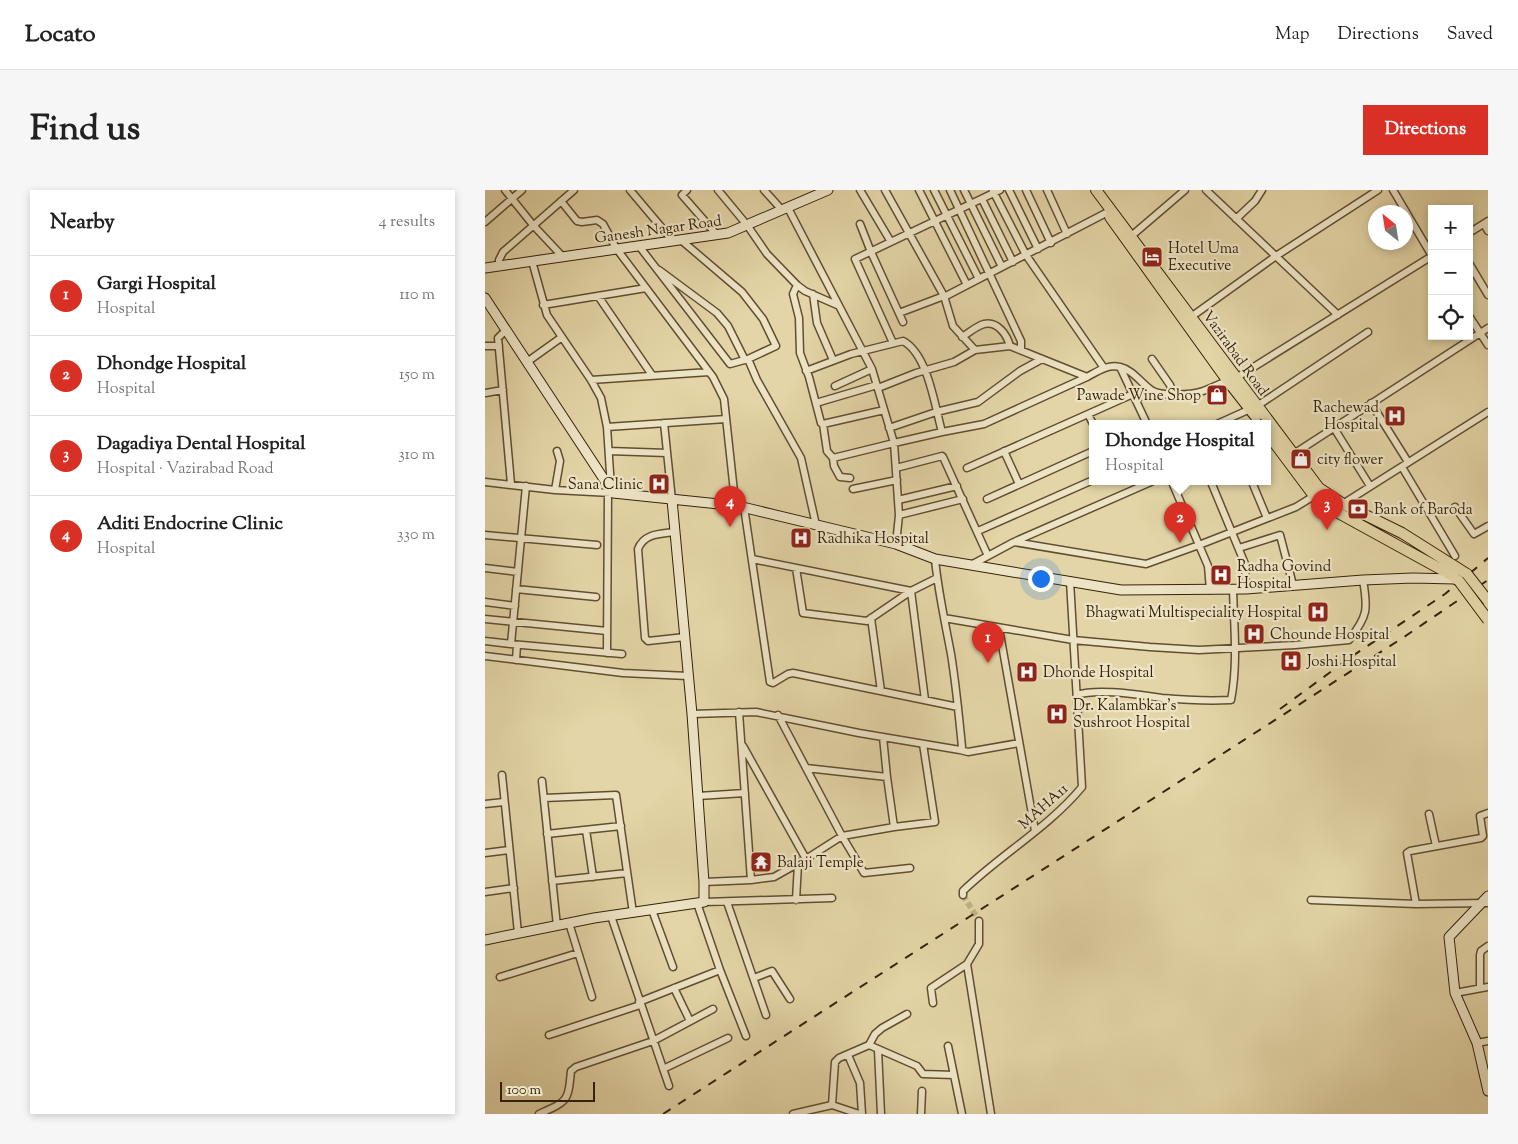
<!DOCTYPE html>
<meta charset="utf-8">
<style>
body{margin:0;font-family:"Sorts Mill Goudy",serif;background:#f6f6f6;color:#222}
.controls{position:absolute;right:15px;top:15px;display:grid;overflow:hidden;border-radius:0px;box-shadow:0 2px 8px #0003}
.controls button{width:45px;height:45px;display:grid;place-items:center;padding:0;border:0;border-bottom:1px solid #e0e0e0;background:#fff;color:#222;font:25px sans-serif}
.compass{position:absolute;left:883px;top:15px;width:45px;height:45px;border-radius:50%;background:#fff;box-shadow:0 2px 8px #0003;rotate:330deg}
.scale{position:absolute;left:15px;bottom:12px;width:95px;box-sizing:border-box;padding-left:5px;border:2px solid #362109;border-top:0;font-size:14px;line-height:18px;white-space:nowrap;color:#362109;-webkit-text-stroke:4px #ede4c6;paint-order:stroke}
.you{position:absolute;left:555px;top:388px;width:18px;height:18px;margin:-12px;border:4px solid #fff;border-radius:50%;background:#1a73e8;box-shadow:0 0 0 8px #1a73e833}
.badge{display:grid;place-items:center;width:32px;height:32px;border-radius:50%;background:#d93025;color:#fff;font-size:16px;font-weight:700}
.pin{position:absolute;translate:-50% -41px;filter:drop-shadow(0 1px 2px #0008)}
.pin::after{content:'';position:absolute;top:26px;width:18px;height:15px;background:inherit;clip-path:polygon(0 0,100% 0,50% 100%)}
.popup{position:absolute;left:604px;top:230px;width:182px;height:65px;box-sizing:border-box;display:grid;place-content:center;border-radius:0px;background:#fff;filter:drop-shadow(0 1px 4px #0005);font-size:16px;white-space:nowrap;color:#767676}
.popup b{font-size:19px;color:#222}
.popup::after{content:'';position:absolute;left:50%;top:100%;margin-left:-10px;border:10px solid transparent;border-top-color:#fff}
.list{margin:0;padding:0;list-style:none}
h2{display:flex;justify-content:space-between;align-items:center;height:65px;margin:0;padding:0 20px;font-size:21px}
h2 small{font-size:16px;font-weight:400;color:#767676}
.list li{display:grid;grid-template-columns:32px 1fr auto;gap:15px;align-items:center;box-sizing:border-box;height:80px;padding:0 20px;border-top:1px solid #e0e0e0}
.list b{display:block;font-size:19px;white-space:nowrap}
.list p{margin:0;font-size:16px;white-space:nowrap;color:#767676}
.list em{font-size:16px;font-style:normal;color:#767676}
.icon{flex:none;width:28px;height:28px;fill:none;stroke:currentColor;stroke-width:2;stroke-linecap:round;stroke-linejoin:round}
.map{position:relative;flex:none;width:1003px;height:924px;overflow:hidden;border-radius:0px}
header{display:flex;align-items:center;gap:30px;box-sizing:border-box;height:70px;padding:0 25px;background:#fff;border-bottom:1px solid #e0e0e0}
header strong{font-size:24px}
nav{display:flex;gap:28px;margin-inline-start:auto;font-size:18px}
.intro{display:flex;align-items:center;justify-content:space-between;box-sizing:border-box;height:120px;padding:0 30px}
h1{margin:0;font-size:35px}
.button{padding:12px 22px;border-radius:0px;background:#d93025;color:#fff;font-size:18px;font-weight:700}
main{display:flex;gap:30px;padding:0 30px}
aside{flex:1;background:#fff;border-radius:0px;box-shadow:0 2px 8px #0003}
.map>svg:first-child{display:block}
</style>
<header>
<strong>Locato</strong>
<nav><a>Map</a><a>Directions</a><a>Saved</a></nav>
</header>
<div class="intro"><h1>Find us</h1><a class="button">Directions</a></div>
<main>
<aside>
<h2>Nearby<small>4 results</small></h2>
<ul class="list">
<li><span class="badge">1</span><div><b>Gargi Hospital</b><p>Hospital</p></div><em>110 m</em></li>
<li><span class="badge">2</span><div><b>Dhondge Hospital</b><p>Hospital</p></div><em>150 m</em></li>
<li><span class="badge">3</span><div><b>Dagadiya Dental Hospital</b><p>Hospital · Vazirabad Road</p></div><em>310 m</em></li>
<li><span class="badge">4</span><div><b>Aditi Endocrine Clinic</b><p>Hospital</p></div><em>330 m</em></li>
</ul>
</aside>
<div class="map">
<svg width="1003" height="924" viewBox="0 0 1003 924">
<rect width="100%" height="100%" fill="#e3d5a7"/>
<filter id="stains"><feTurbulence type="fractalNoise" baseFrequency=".004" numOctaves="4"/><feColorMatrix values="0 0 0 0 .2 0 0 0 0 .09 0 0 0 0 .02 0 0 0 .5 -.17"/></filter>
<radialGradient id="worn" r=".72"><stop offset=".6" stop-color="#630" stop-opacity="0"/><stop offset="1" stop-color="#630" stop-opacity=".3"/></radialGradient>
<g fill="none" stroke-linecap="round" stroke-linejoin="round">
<path stroke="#c0b187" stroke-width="6" stroke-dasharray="6 3" stroke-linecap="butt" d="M478,705L494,731"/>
<g stroke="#614e30" stroke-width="9">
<path id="street" d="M20,0L48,35L78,67
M145,0L188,51
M202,0L197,5L232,45
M233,0L262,35L282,64L312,95L320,101L352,115
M279,0L297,20
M375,0L406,52
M400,0L459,106L468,136L490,160L525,156L602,187C613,181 623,174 635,177L662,234
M434,0L482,95
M449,0L494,89
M465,0L536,151V160
M479,0L517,77
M524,0L553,59
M541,0L566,53
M562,0L582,44
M721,0L853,125
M908,0L947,66
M508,1L541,65L619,178
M497,9L528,72
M76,11L92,31L97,32L112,30L118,34L131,58L228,187L239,209L250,311L253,316
M303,18L387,179L409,253L348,268
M751,29L770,11L777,0
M0,32L37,0
M375,34L386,62L418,132
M999,34L1003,41
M984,43L1003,31
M644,48L700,0
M154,56L245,174L263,169L291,156L278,129L257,102L196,50
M47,71L62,125L106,190L116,208L122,237L126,298
M984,73L1003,105
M14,76V70L18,62L89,0
M174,80L232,123L243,136L260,170
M312,95L308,104L314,128L315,163L324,187L336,233L338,234L399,220
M328,104L332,133L348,170
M113,106L167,185
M459,107L621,23
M58,115L161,98
M414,123L459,106
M984,126L1003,155
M706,127L791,66L893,0
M21,140L13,148L26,294
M477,147C484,143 491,136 499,134C513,131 522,145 525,156
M408,153L370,69L515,0
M0,156H14
M263,169L272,190L316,268L331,335
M667,169L685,195L688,204
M42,172L77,147
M635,177C648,180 655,192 666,200C676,207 706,205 718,201C729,197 740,191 751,188L947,66
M321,181L366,164L418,151C443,164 450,217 457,242
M106,190L224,182
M350,196L387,179
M393,198L431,183L469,172L490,160
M0,203L18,200
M650,208L672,203
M331,213L392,195
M886,213L923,272
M603,224L608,234
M179,233L187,310
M338,234L342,261L348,268L349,276L355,287L365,288
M732,234L772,216L883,142
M122,237L241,229
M404,238L451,222L493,212L535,181L557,169
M849,238L885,296
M124,261L182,263
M519,261L534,294
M807,265L1003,138
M917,277L970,366
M411,278L457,266L458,267L503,366
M482,278L648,204
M0,292L70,300L126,303
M687,292L723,376L725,400
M726,292L760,374L761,399
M767,292L782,328
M41,296L26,454L137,464
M368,299L412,290
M70,300L75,271L72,261
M502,309L608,261
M413,310L472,296
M856,315L1003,222
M259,317L285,492L288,493L303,484L308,483L473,517
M970,317L989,344L1003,336
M414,325L478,309
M493,341L608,290
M190,342C176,344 159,343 153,359L160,448L163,451L200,447
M0,345L112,355
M531,351L666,292
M411,354L414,325L409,253L457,242L499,234L602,187
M754,358L795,345L808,395
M267,369L426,401L452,388
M486,375L529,352L661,374L714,355L811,317L832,304
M0,378L33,382
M311,378L318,423L382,431L426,401L440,510
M31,399L111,407
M0,412L30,416
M386,428L396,501
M459,428L588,450L665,457L714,460L810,455L864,450C883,426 883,419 878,390
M0,429L122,441
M514,438L550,641
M0,451L26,454
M122,463L123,303
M0,466L138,483L203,486
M31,470L32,455
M592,505C613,498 654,505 677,508C700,510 723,511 746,510C753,474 749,436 748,399
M254,522L266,690
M207,524L271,522L374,543L475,560L477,557C474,526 471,495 466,464C460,432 453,401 450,369
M293,525L357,646L409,637L450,632L438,554
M258,556L321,669
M475,560L483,562L534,553
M321,578L402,587L398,547
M17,585L33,743
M402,587L409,637
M57,591L72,736
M213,606L260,603
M59,608L131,605L148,723
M0,614L19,612
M944,624L951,656
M101,640L108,687
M62,644L136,636
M0,663L24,660
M67,691L142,683
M219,692L266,690L289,687L321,669L357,646L379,683L425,678
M0,702L29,698
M478,705V701C515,665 564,637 597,597L585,391
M311,710L313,674
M826,710L931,714L1003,713
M219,712L347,708
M242,712L281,825
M212,713L235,780L261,846
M931,714L922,663L925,661L996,648L998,646L995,626L1003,623
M167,720L188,777
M126,726L184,896
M494,731V754L482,774L506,924
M84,733L107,807
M15,787L93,763
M269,788L287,781L305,809
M189,798L205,831
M995,798V765L996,761L1003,756
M970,803L1003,797
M154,812L235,780
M448,813L446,798L482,774
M64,845L155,815
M992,853L1003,851
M384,855L432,876L438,884L469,885
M463,856L477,924
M393,860L396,924
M363,865L375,893L377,924
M178,879L243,848
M54,924C83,911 83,912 86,881L91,877L168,851L228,819
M308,924L347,915
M374,924L347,915L350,872L354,868L384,855L390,844L397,838L422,824
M436,924L437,901"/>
</g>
<g stroke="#362109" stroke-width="11">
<path id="secondary" d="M0,78L243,43L343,0
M0,108L128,303L253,316L411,354L450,369L636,400L761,399L878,390L928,388L970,389
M1003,706L964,747L970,803L992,853L1003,901
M0,750L109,728L219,712V692L207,524L187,310"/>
</g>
<g stroke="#362109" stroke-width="12">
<path id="primary" d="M611,0L834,298L858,314L917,343L982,384
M625,27L742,190L771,227
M782,243L829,306L839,315L961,382L974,391"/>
</g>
<use href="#street" stroke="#ede4c6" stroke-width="6"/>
<use href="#secondary" stroke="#ede4c6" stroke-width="9"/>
<use href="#primary" stroke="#e3d5a7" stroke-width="10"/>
<path stroke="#362109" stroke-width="2" stroke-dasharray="9 9" stroke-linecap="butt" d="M795,519L866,467L960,404L1003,368
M178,924L919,447L1003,390"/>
<g stroke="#362109" stroke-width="12" stroke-linecap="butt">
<path id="primary-bridge" d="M982,384L1003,411
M974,391L1003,430"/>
</g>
<use href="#primary-bridge" stroke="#e3d5a7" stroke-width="10"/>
</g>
<defs>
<g id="hotel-square" transform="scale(1.125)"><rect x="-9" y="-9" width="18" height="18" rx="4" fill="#8f2418" stroke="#ede4c6"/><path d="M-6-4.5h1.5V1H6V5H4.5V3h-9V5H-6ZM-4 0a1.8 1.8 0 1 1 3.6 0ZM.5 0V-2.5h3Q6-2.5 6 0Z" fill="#fff"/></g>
<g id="shop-square" transform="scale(1.125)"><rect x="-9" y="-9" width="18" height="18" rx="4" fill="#8f2418" stroke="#ede4c6"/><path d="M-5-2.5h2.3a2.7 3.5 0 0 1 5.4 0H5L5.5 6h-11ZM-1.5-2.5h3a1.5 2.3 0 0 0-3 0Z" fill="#fff"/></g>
<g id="hospital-square" transform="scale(1.125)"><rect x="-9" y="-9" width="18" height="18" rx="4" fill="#8f2418" stroke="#ede4c6"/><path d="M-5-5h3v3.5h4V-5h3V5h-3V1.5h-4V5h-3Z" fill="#fff"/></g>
<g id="bank-square" transform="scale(1.125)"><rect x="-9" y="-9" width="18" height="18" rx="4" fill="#8f2418" stroke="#ede4c6"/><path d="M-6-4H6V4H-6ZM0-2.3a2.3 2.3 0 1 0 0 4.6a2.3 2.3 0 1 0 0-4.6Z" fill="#fff"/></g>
<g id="temple-square" transform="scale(1.125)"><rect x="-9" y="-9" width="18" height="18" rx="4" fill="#8f2418" stroke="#ede4c6"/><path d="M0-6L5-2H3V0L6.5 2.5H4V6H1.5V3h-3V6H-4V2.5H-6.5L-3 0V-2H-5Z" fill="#fff"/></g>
</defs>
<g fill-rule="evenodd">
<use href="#hotel-square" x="667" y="67"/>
<use href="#shop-square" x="732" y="205"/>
<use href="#hospital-square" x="910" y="226"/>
<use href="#shop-square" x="816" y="269"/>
<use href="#hospital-square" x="174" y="294"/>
<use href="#bank-square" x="873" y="319"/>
<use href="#hospital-square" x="316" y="348"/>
<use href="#hospital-square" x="736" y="385"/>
<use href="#hospital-square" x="833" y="422"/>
<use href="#hospital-square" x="769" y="444"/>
<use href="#hospital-square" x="806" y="471"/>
<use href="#hospital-square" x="542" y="482"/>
<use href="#hospital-square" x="572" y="524"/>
<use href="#temple-square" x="276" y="672"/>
</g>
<g text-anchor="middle" stroke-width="4.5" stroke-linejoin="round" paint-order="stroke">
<g font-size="15" fill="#362109" stroke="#ede4c6">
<text transform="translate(173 39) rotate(-8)" y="5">Ganesh Nagar Road</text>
<text transform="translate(751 163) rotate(54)" y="5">Vazirabad Road</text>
<text transform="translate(558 616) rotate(-42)" y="5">MAHA11</text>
</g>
<g font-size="15" fill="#362109" stroke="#ede4c6" text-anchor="start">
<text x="683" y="63">Hotel Uma<tspan x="683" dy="17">Executive</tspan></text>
<text x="716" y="210" text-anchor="end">Pawade Wine Shop</text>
<text x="894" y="222" text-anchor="end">Rachewad<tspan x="894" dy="17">Hospital</tspan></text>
<text x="832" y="274">city flower</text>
<text x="158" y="299" text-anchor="end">Sana Clinic</text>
<text x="889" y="324">Bank of Baroda</text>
<text x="332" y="353">Radhika Hospital</text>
<text x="752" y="381">Radha Govind<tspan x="752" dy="17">Hospital</tspan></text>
<text x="817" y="427" text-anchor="end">Bhagwati Multispeciality Hospital</text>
<text x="785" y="449">Chounde Hospital</text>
<text x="822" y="476">Joshi Hospital</text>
<text x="558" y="487">Dhonde Hospital</text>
<text x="588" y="520">Dr. Kalambkar's<tspan x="588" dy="17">Sushroot Hospital</tspan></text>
<text x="292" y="677">Balaji Temple</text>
</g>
</g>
<rect width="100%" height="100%" filter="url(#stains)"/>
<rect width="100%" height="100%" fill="url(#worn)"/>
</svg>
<div class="controls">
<button>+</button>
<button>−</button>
<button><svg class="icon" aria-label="locate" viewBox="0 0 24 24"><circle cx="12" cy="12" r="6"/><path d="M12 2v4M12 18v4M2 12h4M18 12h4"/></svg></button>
</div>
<svg class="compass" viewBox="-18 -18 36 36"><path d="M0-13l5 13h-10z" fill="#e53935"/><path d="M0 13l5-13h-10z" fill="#767676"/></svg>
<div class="scale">100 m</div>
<div class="you"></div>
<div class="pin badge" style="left:503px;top:473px">1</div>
<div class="pin badge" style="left:695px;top:353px">2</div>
<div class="popup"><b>Dhondge Hospital</b>Hospital</div>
<div class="pin badge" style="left:842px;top:340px">3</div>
<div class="pin badge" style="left:245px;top:337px">4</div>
</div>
</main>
